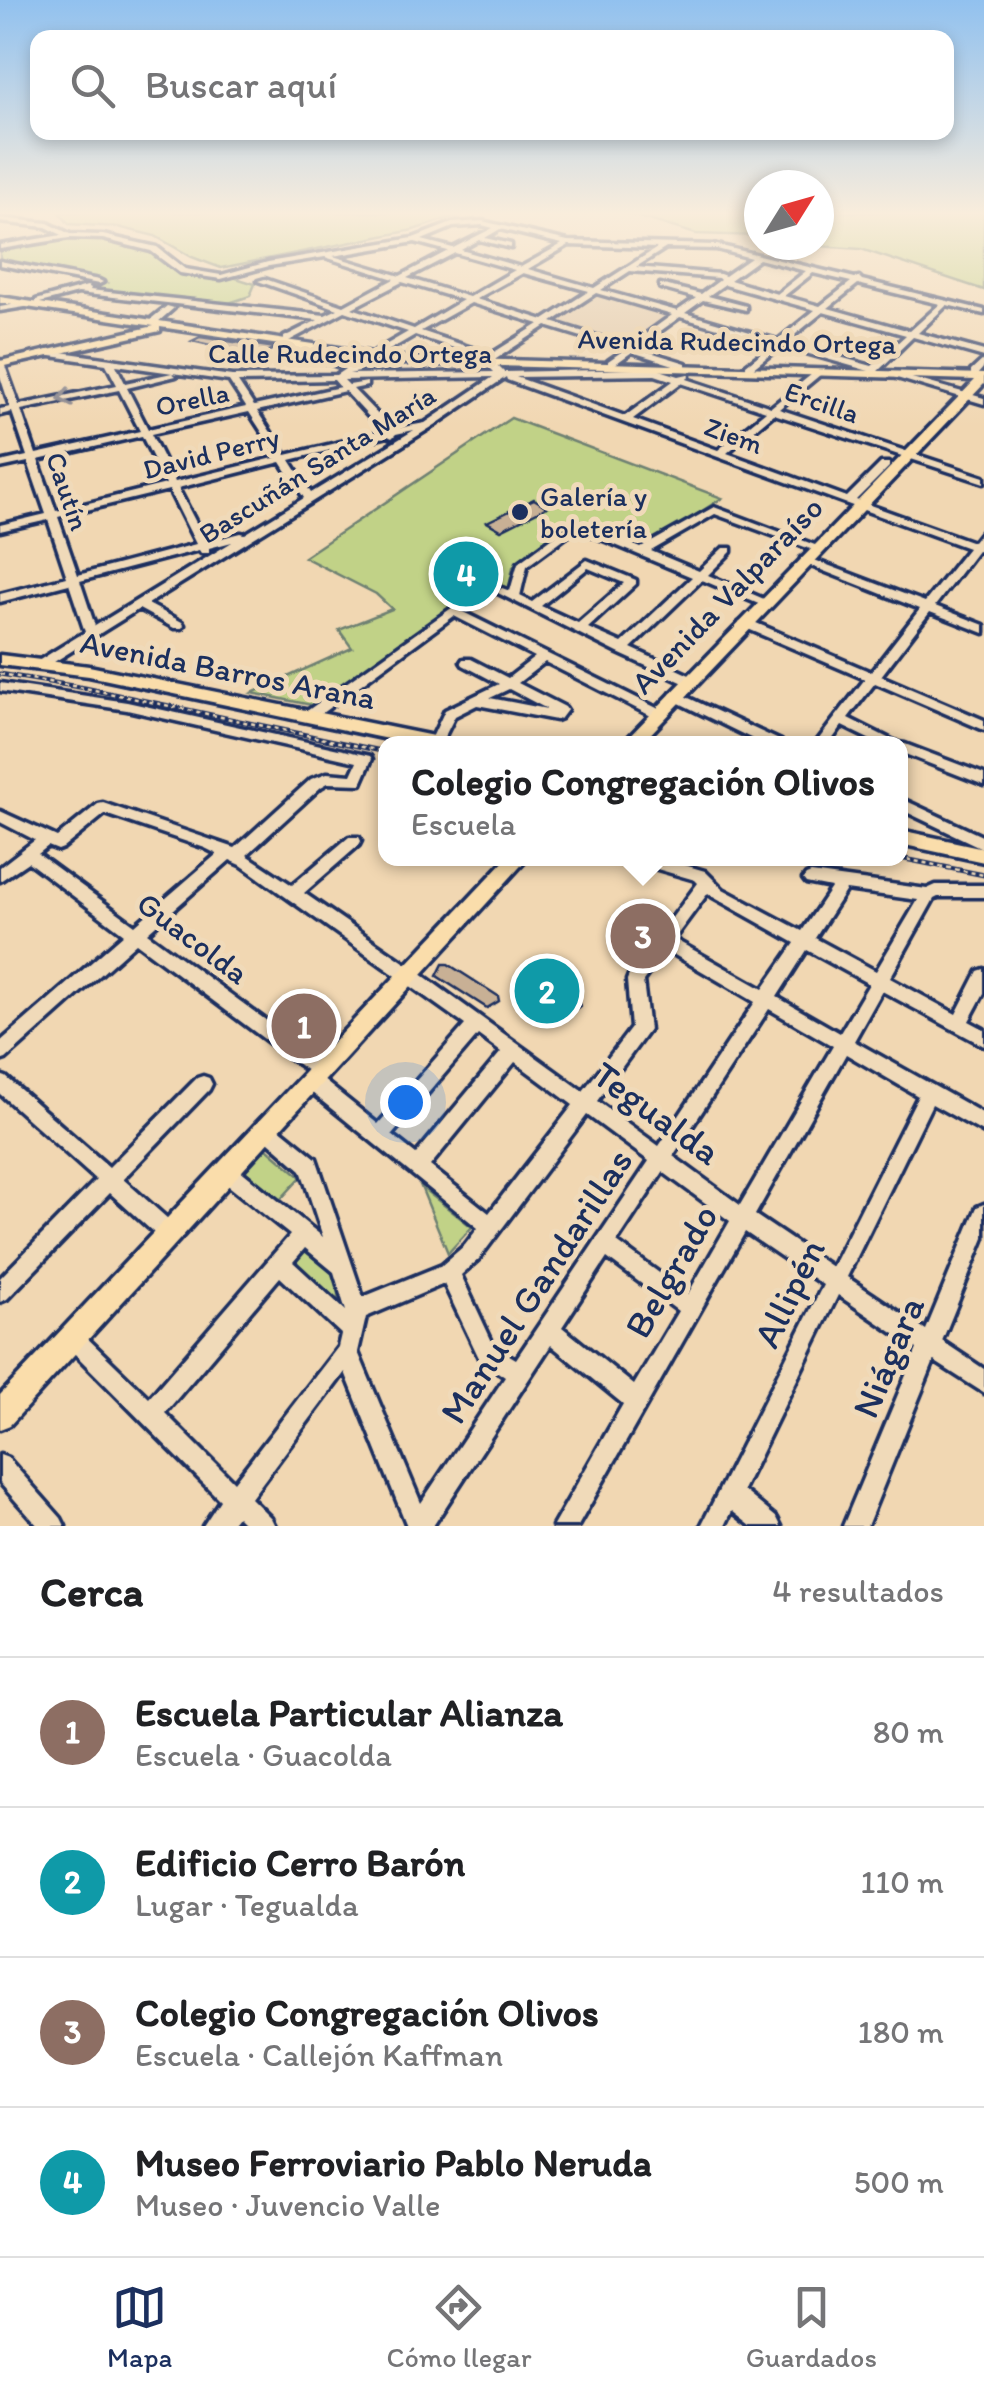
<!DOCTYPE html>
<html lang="es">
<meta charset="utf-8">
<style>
body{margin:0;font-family:Itim,sans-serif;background:#f2f2f2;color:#202124}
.compass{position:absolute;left:744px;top:170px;width:90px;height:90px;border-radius:50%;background:#fff;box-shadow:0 5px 15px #0003;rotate:53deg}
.you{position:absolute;left:405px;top:1102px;width:35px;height:35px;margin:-25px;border:8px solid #fff;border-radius:50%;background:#1a73e8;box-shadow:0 0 0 15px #1a73e833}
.badge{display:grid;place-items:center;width:65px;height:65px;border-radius:50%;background:#1b2f5e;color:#fff;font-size:32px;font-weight:700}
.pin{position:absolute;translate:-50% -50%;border:5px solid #fff;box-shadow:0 2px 10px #0006}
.popup{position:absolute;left:378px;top:736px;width:530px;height:130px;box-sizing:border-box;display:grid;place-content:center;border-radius:20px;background:#fff;filter:drop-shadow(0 2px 8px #0005);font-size:32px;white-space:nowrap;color:#757577}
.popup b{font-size:38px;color:#202124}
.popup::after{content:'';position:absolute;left:50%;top:100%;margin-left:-20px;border:20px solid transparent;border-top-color:#fff}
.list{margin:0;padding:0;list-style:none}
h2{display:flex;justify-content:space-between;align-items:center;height:130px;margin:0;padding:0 40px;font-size:42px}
h2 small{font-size:32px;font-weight:400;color:#757577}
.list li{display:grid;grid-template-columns:65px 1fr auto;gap:30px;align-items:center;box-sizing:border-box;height:150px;padding:0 40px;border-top:2px solid #e0e0e0}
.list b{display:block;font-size:38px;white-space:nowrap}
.list p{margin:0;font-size:32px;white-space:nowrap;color:#757577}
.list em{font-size:32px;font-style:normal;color:#757577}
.icon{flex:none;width:55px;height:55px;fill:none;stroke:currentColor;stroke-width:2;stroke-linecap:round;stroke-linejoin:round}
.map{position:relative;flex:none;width:984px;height:1526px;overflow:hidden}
.search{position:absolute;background:#fff;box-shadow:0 5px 15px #0003;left:30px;right:30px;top:30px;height:110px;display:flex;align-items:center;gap:25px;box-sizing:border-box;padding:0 35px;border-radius:20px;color:#757577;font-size:38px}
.sheet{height:730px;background:#fff}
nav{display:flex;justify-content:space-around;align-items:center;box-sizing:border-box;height:140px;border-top:2px solid #e0e0e0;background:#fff;font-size:28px;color:#757577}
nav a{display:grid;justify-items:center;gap:5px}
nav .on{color:#1b2f5e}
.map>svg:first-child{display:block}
</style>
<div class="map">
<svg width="984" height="1526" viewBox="0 0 984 1526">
<rect width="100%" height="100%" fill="#f1d7b2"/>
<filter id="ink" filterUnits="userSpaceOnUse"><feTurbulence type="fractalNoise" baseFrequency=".01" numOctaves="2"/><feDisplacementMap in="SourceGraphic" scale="20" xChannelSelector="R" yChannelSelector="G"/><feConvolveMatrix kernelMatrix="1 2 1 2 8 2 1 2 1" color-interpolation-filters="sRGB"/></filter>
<g filter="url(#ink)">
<path fill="#e1c8a8" d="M597,293L670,314L628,345L550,321Z"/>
<path fill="#c1d287" stroke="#6e8072" stroke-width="2.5" d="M59,212H468L413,230L221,268L192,257L155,236L118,227L69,224Z
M622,212H759V236L696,234Z
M819,212H984V290L861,249L803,245H819Z
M80,236L154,252L167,265L198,277H233L255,284L250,296L220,306L85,290L106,283L0,261V249Z
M511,418L722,498L650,545L633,537L626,542L576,521L513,567L508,593L499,589L480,602L468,599L316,706L252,693L352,648L339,630L392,609L376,594L304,557Z
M262,1144L301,1177L279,1201L240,1167Z
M421,1187L472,1227L448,1253Z
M299,1237L338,1270V1310L280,1259Z"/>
<path fill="#c8b095" stroke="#1b2f5e" stroke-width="2.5" d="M200,337L276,348L259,356L192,341Z
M534,499L547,507L501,530L487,522Z
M443,964H448L498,996L499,1001L487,1008L437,976Z
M521,969L578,1001L580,1006L568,1014L516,981Z"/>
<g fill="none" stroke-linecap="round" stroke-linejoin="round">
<g stroke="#1b2f5e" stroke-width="7">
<path id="minor" d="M0,218L48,223L70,234L103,235L157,247L185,269L221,275L268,262L413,238L452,223L482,221L568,241L717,245L855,278L859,277L862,280L984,310V314L947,305L918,333L984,351V357L913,337L876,373L781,346L752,369H746V365L773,344L680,317L637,348L686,363V367L683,368L632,352L614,365H608V361L624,350L546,326L493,361L504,372L646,369L650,367L679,376L688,374L689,376L687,379L771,407L817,370L820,371V375L779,409L984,477V483L774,414L727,453L847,497L881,463H889V467L856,500L973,542L980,533L984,532V542L982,545L984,546V553L977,551L935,606L984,625V633L930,612L881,676L984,720V730L875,683L848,718L898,743L905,744L984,774V785L900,752V744H879L842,726L829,744H815L865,679L741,626L739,623L745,619L749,620L871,672L920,609L801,562V558H809L925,602L968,548L507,380L506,377L435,425L148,604L182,622L184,625L182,628H174L139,609L46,667H38L36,664L38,661L85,632L69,584L0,602V594L67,577L48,520L0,531V525L46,514L28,462L0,468V462L27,456L12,412L0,415V409L10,407L0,376V360L4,363L19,405L117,385L106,364L44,355V351L47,350L232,376L336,375L345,369L288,348V344L291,343L351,365L367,355H373V359L359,368V372L349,374L494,372L478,356L415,335L381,355H375V351L408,332L345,311L287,342L284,341V337L318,320L78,293L36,304V300L87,286L91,288L90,290L325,315L338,309L258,281L265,279L344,306L394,279L325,257L269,266L221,279L180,273L151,251L103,239L69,238L0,249V245L62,235L46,227L0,222ZM482,225L493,228L453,248L422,240L453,227ZM500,229L562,244L521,267L461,250L479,240L511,248V244L485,238ZM415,242L448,251L400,276L333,256ZM569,245L657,248L594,288L528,269ZM666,248L717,249L751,258L725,276L720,274L636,267ZM455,253L515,270L469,297L407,278ZM759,259L806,271L777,294L730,280ZM630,271L718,278L720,280L701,294L660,284V288L696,298L677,311L601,290ZM523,273L589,291L544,320L476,299ZM813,273L851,282L820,306L784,296ZM402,282L463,300L414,329L352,308ZM725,284V285L815,310L778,340L685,313L703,300L746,310V306L708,296ZM858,284L940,304L910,331L828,308ZM596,293L672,315L629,346L552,322ZM471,303L539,324L488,356L484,352L421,331ZM823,312L906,335L872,366L786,342ZM116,365L229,381L246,407L148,429L127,388L176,376L172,373L125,383ZM655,375L673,381L625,416L516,377ZM493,377L425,423L392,429L353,389L367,386V382L349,385L344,380ZM334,380L340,387L254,406L238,382ZM681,383L766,411L718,450L633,419ZM119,390L140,431L36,454L21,410ZM345,391L383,432L286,455L257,411ZM249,412L278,457L175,482L151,434ZM414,430L311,493L290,460L388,436L392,438L396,434ZM142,436L166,484L56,511L38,460ZM281,462L304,498L245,534L241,533L206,542L178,488ZM169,490L196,544L78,575L58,517ZM232,542L95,626L80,581L199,550L201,553H209V548Z
M0,261L99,280L103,282L99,284L0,265Z
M28,302L32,304L31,306L0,311V307Z
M167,306L174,308L158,322H152V318Z
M984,359V367L977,375H971V371Z
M890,372L984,398V404L890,376Z
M714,507L823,548L821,550H813L715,514L651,551L699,571L723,548H731V552L708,575L771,602L769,605H761L702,580L631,648L696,678L697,681L696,684H686L618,653L496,592L502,588L510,591L518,563L572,523H580L641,548ZM577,529L692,577L622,643L588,628L636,584V580L587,560L532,602L520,596L527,566ZM588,568L624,583L578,623L541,606Z
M453,607L663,711L665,714L658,719L653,717L545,662L518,683L565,707L567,710L561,718L556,720L477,705L455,716L441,744H429L445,710L499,684L463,665L461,662L463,659H471L508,678L535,657L454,616L314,719H304L302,716L304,713ZM509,689L547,709L490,698Z
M0,683L127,702L370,756L372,759L361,784L328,783L321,787L247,855L292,885L349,837H359L361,841L359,845L304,893L417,971L583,1091L631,1028L627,980L629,975L698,883L695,880L633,862L631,858H661L705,871L723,889L802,931L831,888L806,883L803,879L806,875L811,873L927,889L936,885H984V897H938L934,899L890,978L956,1014L978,971L984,969V993L969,1021L984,1029V1046L882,991L854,1041L984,1114V1133L932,1104L847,1277L926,1330L977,1207L984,1204V1238L942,1341L984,1369V1393L934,1361L867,1526H843L917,1349L838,1295L743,1490L777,1518L781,1526H751L732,1511L725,1526H701L823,1285L745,1232L578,1526H553L623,1404L551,1345L433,1526H407L345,1372L251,1498L271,1518L275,1526H247L237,1516L229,1526H203L220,1500L65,1344L62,1337L65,1330L72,1327L79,1330L149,1398L290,1235L220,1179L218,1172L220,1165L227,1163L234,1165L323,1237L301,1170L261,1135L258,1129L261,1123L267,1120L273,1123L316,1158L363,1297L442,1265L465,1245L478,1228L306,1088L303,1082L306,1076L311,1074L136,943L6,1059L0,1061V1042L124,934L28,862L0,881V867L35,840L0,822V811L57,837L98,804L103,803L235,848L311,779L327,773L351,775L357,762L127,710L0,691ZM105,814L205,848L217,854L135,925L38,854L48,846L58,850L63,848ZM230,860L241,865L465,1025L378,1124L322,1079L327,1077L330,1071L327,1065L147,933ZM846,890L918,900L876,971L815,938ZM708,893L713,897L795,943L763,989L674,939ZM666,950L755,1002L659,1146L597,1101L649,1030L643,981ZM807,950L869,984L840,1033L777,997ZM769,1009L833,1046L740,1205L673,1156ZM478,1035L501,1052L416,1154L392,1135ZM846,1054L918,1096L832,1267L755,1215ZM515,1062L573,1105L489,1213L430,1166ZM587,1115L649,1161L516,1359L494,1346L461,1275L479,1259ZM663,1172L730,1221L688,1294L617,1242ZM305,1248L334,1272L346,1311L293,1262ZM607,1258L678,1311L634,1385L562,1327ZM280,1277L341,1334L338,1347L234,1482L165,1413ZM444,1284L480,1360L505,1377L421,1503L358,1352L366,1317Z
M676,692L781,741L782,744H763L671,699L670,696L671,693Z
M900,798L984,837V849L900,809Z
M0,1075L6,1077L109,1167L197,1078L203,1076L209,1078L212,1084L209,1090L123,1179L177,1227L180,1234L177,1241L170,1244L163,1241L110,1193L7,1299L0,1302V1278L96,1180L0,1094Z
M0,1455L8,1458L61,1518L65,1526H38L0,1483Z"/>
</g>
<g stroke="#1b2f5e" stroke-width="7">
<path id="major" d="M0,297L399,357L984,374V384L641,744H622L975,380L399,363L160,327V331L0,367V361L154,326L0,303Z
M0,655L89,666L443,738L451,744H411L89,676L0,665Z
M900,830L984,848V862L900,844Z
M507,858H528L10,1425L0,1429V1395Z"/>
</g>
<use href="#minor" fill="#f0dab9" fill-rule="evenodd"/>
<use href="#major" fill="#faddab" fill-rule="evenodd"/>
<g stroke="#1b2f5e" stroke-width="5">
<path id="rail" d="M0,674L85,688L386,752
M900,858L984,875"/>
</g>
<use href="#rail" stroke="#f0dab9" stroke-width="2.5" stroke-dasharray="4" stroke-linecap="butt"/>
</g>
<defs><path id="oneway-chevron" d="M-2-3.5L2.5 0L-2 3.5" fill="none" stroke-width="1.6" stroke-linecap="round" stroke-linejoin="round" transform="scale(2.5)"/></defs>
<use stroke="#86848c" href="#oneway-chevron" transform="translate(65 398) rotate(168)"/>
</g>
<linearGradient id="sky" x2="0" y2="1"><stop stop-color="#91c1ef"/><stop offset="0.5" stop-color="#f9eddc"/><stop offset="1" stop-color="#f9eddc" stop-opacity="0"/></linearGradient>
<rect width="984" height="426" fill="url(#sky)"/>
<circle fill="#1b2f5e" stroke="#f0dab9" stroke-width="4" cx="520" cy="512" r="10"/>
<g text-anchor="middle" stroke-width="10" stroke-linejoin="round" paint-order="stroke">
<g font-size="28" fill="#1b2f5e" stroke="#f0dab9">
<text transform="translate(737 341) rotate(1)" y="10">Avenida Rudecindo Ortega</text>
<text x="350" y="363">Calle Rudecindo Ortega</text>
<text transform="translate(192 399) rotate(-12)" y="10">Orella</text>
<text transform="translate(822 402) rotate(19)" y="10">Ercilla</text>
<text transform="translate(734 435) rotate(20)" y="10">Ziem</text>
<text transform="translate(211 453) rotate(-14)" y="10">David Perry</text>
<text transform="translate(317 464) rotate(-32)" y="10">Bascuñán Santa María</text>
<text transform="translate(68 491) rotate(71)" y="10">Cautín</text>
</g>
<g font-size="28" fill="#1b2f5e" stroke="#f0dab9" text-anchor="start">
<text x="540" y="506">Galería y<tspan x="540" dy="32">boletería</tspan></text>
</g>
<g font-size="32" fill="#1b2f5e" stroke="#f0dab9">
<text transform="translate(727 595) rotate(-46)" y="11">Avenida Valparaíso</text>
<text transform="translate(228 670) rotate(11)" y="11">Avenida Barros Arana</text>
<text transform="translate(193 938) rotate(37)" y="11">Guacolda</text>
</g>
<g font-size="38" fill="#1b2f5e" stroke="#f0dab9">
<text transform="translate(657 1113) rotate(36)" y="13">Tegualda</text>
<text transform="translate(671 1271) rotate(-60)" y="13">Belgrado</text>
<text transform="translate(536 1286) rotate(-57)" y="13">Manuel Gandarillas</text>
<text transform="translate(789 1293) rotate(-64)" y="13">Allipén</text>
<text transform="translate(888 1357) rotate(-67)" y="13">Niágara</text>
</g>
</g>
</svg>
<svg class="compass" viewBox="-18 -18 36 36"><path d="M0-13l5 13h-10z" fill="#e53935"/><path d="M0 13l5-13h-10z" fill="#757577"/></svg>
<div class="you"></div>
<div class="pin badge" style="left:304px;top:1026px;background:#8d6e63">1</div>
<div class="pin badge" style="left:547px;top:991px;background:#0f9aa8">2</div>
<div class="pin badge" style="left:643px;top:936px;background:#8d6e63">3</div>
<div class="popup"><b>Colegio Congregación Olivos</b>Escuela</div>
<div class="pin badge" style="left:466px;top:574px;background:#0f9aa8">4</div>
<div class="search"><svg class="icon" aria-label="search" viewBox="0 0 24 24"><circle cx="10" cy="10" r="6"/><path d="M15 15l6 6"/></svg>Buscar aquí</div>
</div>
<section class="sheet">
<h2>Cerca<small>4 resultados</small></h2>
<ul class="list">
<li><span class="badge" style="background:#8d6e63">1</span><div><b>Escuela Particular Alianza</b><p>Escuela · Guacolda</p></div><em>80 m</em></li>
<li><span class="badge" style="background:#0f9aa8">2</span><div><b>Edificio Cerro Barón</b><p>Lugar · Tegualda</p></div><em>110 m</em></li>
<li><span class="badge" style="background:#8d6e63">3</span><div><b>Colegio Congregación Olivos</b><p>Escuela · Callejón Kaffman</p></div><em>180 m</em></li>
<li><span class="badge" style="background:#0f9aa8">4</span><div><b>Museo Ferroviario Pablo Neruda</b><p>Museo · Juvencio Valle</p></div><em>500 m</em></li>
</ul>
</section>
<nav>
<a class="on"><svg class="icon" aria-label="map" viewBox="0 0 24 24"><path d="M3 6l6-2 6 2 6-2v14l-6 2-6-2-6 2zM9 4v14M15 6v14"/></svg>Mapa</a>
<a><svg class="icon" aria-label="directions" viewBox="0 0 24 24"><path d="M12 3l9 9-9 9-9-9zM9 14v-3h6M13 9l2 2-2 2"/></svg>Cómo llegar</a>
<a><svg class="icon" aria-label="saved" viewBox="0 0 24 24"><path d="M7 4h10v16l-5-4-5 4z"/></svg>Guardados</a>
</nav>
